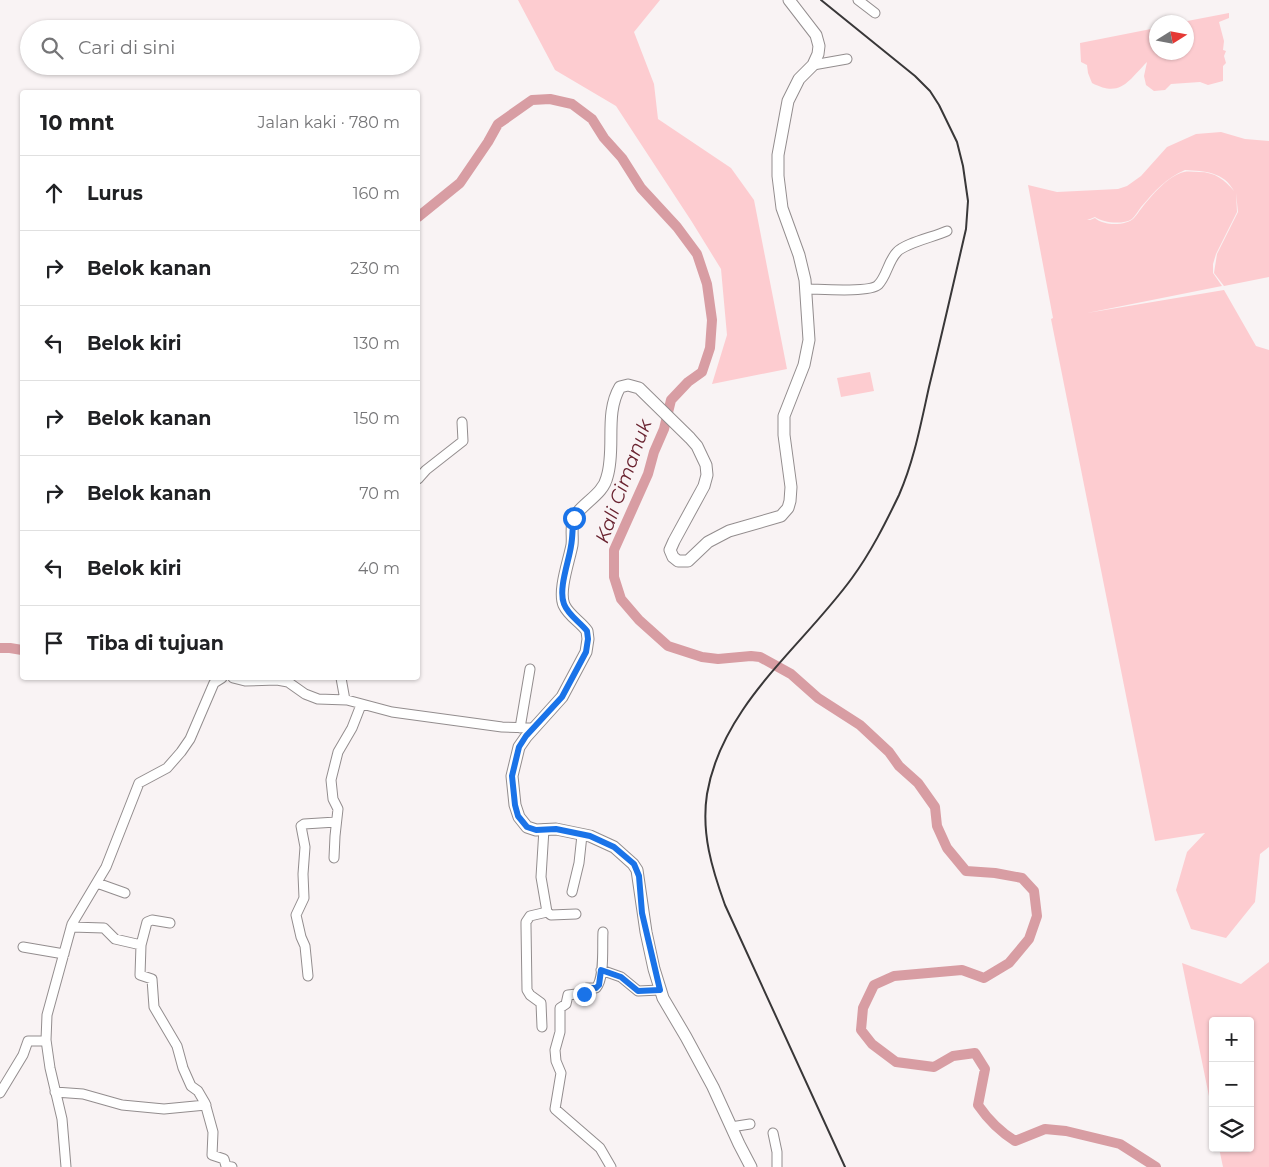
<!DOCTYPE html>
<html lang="id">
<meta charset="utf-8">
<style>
body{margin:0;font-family:Montserrat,sans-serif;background:#f6f6f6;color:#202124}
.controls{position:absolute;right:15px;bottom:15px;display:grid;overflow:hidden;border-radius:5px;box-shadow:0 1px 4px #0004}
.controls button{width:45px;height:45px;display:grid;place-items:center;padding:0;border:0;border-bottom:1px solid #e0e0e0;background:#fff;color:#202124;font:25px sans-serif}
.compass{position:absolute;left:1149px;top:15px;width:45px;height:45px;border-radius:50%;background:#fff;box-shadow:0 1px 4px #0004;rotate:79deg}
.stop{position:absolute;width:15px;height:15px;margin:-11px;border:4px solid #1a73e8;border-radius:50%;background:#fff}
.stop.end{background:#1a73e8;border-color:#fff;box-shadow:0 1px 5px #0008}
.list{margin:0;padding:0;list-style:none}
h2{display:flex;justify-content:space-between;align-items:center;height:65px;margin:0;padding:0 20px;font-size:21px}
h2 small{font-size:16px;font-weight:400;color:#757577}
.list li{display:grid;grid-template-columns:32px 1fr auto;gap:15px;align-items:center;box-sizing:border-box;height:75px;padding:0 20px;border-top:1px solid #e0e0e0}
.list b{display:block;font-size:19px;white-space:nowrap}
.list em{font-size:16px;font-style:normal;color:#757577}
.icon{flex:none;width:28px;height:28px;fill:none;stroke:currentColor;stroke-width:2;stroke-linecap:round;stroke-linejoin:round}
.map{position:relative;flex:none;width:1269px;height:1167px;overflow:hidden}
.search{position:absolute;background:#fff;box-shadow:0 1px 4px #0004;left:20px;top:20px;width:400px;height:55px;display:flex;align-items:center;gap:12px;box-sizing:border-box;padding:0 18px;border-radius:28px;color:#757577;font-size:19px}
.panel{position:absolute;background:#fff;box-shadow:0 1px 4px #0004;left:20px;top:90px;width:400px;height:590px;border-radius:5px}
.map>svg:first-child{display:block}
</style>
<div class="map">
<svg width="1269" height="1167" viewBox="0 0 1269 1167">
<rect width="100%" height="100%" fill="#f9f3f4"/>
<path fill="#fdccd0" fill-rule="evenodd" d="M518,0H660L634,32L654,84L658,119L731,168L754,200L787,369L712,384L727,335L721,269L692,222L616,106L555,70Z
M1229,13V18L1219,22L1224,41L1223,50L1226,51L1224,56L1226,63L1223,66V81L1208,85L1200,82L1171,84L1165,90L1154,91L1146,85L1144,76L1147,62C1128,81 1121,98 1092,83L1088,73L1087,65L1081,62L1080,43L1156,28V52H1186V22H1182Z
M1221,132L1245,139L1269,141V277L1224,286L1214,273L1217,254L1238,212L1236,193L1237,212L1216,254L1213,264V273L1222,286L1087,313L1224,290L1256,346L1269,350V847L1260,854L1255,902L1226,938L1191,929L1176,890L1187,852L1205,833L1155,841L1051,319L1053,318L1028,185L1057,192L1118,189L1127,186L1141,176L1167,147L1196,134ZM1185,170C1205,171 1224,172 1234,191C1225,180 1215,172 1199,172C1194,172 1189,171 1184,172C1169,175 1151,196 1141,209C1139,211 1137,215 1134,218C1126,226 1104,226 1095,218L1090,220L1087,219H1090L1095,217C1103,223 1123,225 1132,219C1135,216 1138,211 1141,207C1155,191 1166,178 1185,170Z
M870,372L874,391L841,397L837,378Z
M1269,962V1167H1223L1219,1148H1250V1021H1213V1116L1182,963L1241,984Z"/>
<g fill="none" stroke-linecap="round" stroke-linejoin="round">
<path stroke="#d89da3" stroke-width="10" d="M418,217L460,183L488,142L498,124L532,100L550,99L572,104L592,119L604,138L622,158L641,188L677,227L697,254L707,284L712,320L710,348L702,372L688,382L671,400L664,429L654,452L648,474L614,550V577L621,599L639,620L668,646L702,657L718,659L751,656L760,657L791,674L818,698L860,725L889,752L899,766L918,783L935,807L937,826L947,848L966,871L995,873L1022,878L1034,891L1037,916L1029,939L1009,963L984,978L962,970L894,976L874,985L863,1008L861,1030L872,1044L896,1062L934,1067L953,1056L975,1053L985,1069L978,1105C989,1121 999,1131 1015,1141L1045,1129L1066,1131L1120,1144L1156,1167
M0,648H10L22,650"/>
<g stroke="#938d8e" stroke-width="11">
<path id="minor" d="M858,0L875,13
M813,65L847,59
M806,289C819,289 869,293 878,285C887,276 888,261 897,252C905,243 934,237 947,231
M418,479L426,470L463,441L462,422
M233,678L245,681L277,680L288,682L305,694L318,699L347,700L392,712L502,727L534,728
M341,678L345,700
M520,728L530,669
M544,829L541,877L547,912L551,915L576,914
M334,858L335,836L338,809L333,799L331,780L338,752L352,728L361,705
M97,883L125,893
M572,892L579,863L582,835
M71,927L104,928L115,939L141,945L140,975L152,979L154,1007L177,1046L183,1068L191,1086L198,1091L205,1103L213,1132L212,1155L224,1159L226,1166L232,1167
M603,932C602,946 605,978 596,988H587L585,993L568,995L566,1004L560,1008V1032L555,1050L556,1061L561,1073L555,1109L600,1148L611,1167
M141,945L147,922L152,920L170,923
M23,947L64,954
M601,970L621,977L638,991L660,990
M308,976L305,946L301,937L296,915L304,898L303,874L305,847L301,826L304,824L336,822
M542,1027L541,1003L530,995L527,990L526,926V922L530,916L547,912
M55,1092L83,1094L122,1105L164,1109L206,1105
M0,1093L23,1055L28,1041H46
M731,1127L750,1124
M773,1133L777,1152V1167
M66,1167L62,1119L50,1068L46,1040L47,1015L72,924L106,867L139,783L167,768L181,752L190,739L214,683L222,678"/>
</g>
<g stroke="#938d8e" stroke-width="13">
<path id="major" d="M751,1167L739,1144L713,1087L686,1037L663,998L654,969L646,932L637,870L633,864L614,847L590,836L556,829L536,830L527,827L519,817L515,805L512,776L519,747L526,737L562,697L586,652L588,639L587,631C581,622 569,616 564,605C558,591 569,561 572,545C573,538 571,530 573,522C574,519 576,516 578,512C587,501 604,492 607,477C616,448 604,414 620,387L628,385L639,388L690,438L697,446L706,465L707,475L704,486L674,541L670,550L673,557L678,561H688L708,542L729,531L781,516L788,508L790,501L791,487L784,435V416L804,365L809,340L805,280L799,255L782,208L778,176V155L788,101L799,79L813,65L818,54L819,46L816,35L789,0"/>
</g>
<use href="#minor" stroke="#fff" stroke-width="9"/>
<use href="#major" stroke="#fff" stroke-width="11"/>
<path stroke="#393738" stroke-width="2" d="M821,0L915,76L930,91L939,105L957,142L963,166L968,201L966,229C954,281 942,334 929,387C921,423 914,461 899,495C885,524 871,552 852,578C802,647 722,705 707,794C701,833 712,869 725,905L845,1167"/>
</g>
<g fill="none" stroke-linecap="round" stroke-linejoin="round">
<path stroke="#1a73e8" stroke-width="6" d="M574,518C572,527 573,536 571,546C569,561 558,589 564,604C568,615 580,622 587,631L588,639L586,652L562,697L526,736L519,747L512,776L515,805L518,816L527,827L536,830L556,829L590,836L614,847L634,864L639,876L642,913L660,990L638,991L621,977L601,970L599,985L596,988H587L584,994"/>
</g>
<g text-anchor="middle" stroke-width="5" stroke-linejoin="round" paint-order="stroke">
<g font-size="19" font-style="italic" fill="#69222f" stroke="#f9f3f4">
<text transform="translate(623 481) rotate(-70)" y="7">Kali Cimanuk</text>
</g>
</g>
</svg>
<div class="controls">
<button>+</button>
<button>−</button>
<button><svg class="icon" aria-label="layers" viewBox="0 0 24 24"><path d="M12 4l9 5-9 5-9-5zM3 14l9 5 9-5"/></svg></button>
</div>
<svg class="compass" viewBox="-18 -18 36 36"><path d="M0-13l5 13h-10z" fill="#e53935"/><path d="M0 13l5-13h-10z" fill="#757577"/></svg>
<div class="stop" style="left:574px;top:518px"></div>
<div class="stop end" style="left:584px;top:994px"></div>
<div class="search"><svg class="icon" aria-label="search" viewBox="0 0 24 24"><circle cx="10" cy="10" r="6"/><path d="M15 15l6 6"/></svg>Cari di sini</div>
<section class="panel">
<h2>10 mnt<small>Jalan kaki · 780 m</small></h2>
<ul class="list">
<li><svg class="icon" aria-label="ahead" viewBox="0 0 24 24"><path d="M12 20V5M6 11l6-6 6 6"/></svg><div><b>Lurus</b></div><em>160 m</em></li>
<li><svg class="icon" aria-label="right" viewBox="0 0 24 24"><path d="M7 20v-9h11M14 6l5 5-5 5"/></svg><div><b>Belok kanan</b></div><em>230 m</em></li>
<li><svg class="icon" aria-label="left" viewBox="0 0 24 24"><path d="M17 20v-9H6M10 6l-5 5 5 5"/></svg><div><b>Belok kiri</b></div><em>130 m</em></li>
<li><svg class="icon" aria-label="right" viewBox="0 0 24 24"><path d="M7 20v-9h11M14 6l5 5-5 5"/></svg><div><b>Belok kanan</b></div><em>150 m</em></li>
<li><svg class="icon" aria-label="right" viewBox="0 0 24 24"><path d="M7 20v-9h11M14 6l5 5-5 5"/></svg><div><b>Belok kanan</b></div><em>70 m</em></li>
<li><svg class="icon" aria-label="left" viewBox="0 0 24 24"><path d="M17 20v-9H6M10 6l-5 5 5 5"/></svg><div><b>Belok kiri</b></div><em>40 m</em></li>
<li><svg class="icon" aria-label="arrive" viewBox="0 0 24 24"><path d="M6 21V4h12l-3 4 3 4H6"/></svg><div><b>Tiba di tujuan</b></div></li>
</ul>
</section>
</div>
